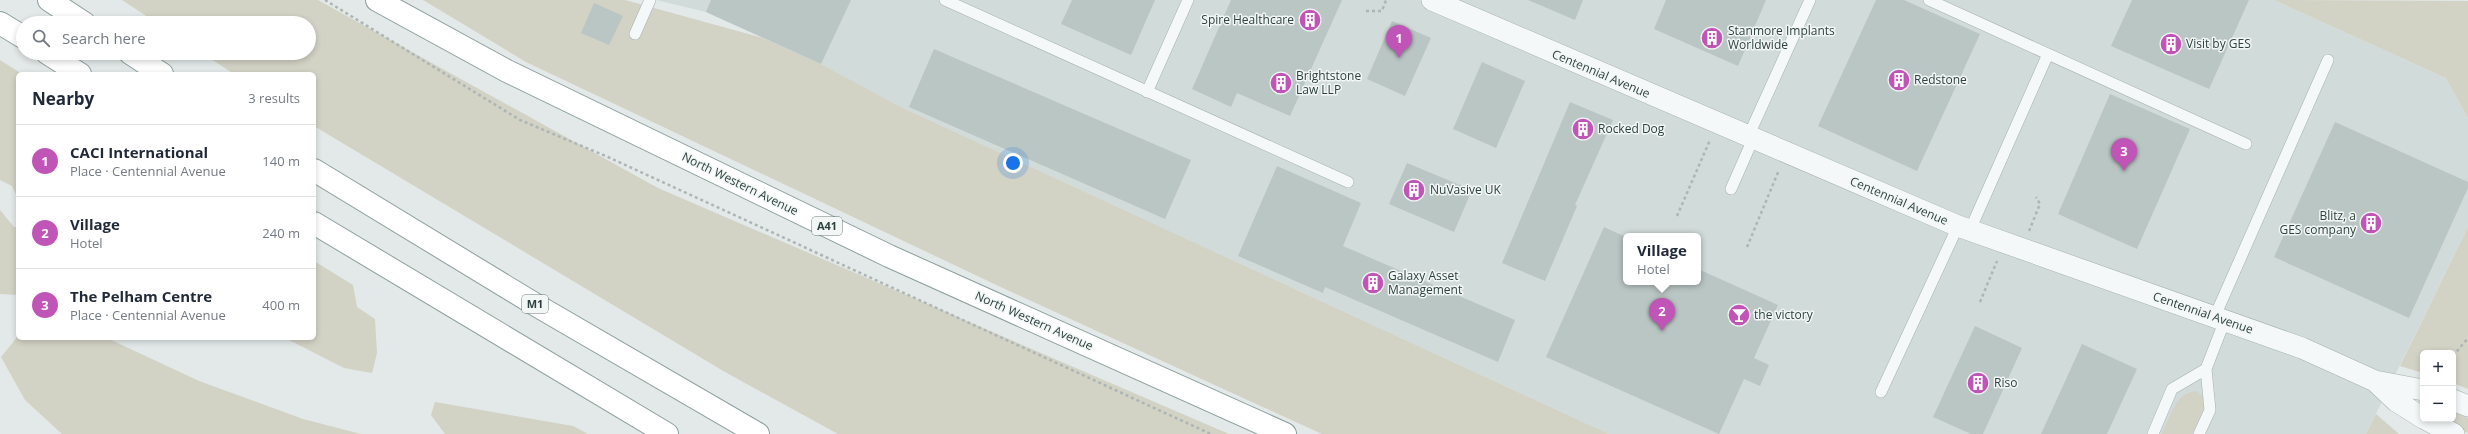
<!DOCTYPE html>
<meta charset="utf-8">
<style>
body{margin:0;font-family:"Open Sans",sans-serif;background:#f6f6f7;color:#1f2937}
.controls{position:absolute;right:12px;bottom:12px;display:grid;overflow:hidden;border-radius:6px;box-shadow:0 2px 6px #0003}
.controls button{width:36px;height:36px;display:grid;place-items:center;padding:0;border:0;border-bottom:1px solid #e0e1e3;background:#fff;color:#1f2937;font:20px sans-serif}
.you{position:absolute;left:1013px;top:163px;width:14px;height:14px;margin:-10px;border:3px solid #fff;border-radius:50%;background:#1a73e8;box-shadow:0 0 0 6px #1a73e833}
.badge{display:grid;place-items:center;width:26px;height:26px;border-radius:50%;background:#c155b7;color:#fff;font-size:13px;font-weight:700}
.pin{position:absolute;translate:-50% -33px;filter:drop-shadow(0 1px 2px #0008)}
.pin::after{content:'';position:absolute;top:21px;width:14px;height:12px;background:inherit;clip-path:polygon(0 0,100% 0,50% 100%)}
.popup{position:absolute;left:1623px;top:233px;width:78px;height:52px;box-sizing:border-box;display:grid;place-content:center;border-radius:6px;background:#fff;filter:drop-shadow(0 1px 3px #0005);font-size:13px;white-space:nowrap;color:#747a83}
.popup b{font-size:15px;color:#1f2937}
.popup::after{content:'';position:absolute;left:50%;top:100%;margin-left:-8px;border:8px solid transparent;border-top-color:#fff}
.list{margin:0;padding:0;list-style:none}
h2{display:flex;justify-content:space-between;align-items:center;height:52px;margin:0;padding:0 16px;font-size:17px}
h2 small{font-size:13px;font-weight:400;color:#747a83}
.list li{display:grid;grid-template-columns:26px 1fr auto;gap:12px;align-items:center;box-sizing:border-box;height:72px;padding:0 16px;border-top:1px solid #e0e1e3}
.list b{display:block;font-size:15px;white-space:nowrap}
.list p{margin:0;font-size:13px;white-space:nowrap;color:#747a83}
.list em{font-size:13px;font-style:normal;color:#747a83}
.icon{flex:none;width:22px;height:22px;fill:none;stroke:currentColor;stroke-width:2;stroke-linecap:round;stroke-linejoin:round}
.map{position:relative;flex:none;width:2468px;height:434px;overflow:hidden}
.search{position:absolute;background:#fff;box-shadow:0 2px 6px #0003;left:16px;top:16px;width:300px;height:44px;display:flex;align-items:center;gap:10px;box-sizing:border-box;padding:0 14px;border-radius:22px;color:#747a83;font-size:15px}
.panel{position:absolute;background:#fff;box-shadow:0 2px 6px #0003;left:16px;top:72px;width:300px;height:268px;border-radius:6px}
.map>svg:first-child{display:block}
</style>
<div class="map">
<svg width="2468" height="434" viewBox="0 0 2468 434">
<rect width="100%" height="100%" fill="#e3e9e8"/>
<path fill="#d1dbda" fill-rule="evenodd" d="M656,0H2274L2446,78L2468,118V227L2366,434H1609L901,107L821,64L706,12ZM1626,236H1698V282H1626Z"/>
<path fill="#d2d2c5" d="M122,0H318L658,188L1229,434H838L725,372L314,126V74H234L202,53H309V23H157Z
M423,0H625L763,38L821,64L901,107L1609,434H1322L1007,290L526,62Z
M2274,0L2468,1V118L2446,78Z
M0,60L22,74H18V199L12,186L0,180Z
M0,210L14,227H18V295L0,294Z
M2468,227V389L2453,383V353H2423V373L2400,366Z
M314,261L353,285L357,307L375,319L377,353L372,373L344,368L285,338H314Z
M18,336L107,338L199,381L303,419L361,434H62L25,400L1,357Z
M2196,391L2203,396V411L2192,434H2162C2171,416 2174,394 2196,391Z
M435,402L573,426L588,434H445L431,415Z
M2453,412L2468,418V433L2442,419H2453Z
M2376,414L2399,434H2366Z"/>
<path fill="#bac6c4" d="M711,0H851L821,64L706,12Z
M1072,0H1155L1131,55L1061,24Z
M1231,0H1342L1290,116L1237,93L1231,107L1192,89Z
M1528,0H1583L1575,20Z
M1666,0H1766L1738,66L1654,29Z
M1876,0H1904L1980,34L1917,171L1818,126Z
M2132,0H2249L2209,89L2111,46Z
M594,3L623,16L609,45L581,33Z
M1392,21L1431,38L1405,96L1367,79Z
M934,49L1191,160L1165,219L909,107Z
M1482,62L1525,81L1496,148L1453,129Z
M2110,94L2190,129L2137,249L2058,214Z
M1570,102L1613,120L1575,205L1577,206L1545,281L1502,263Z
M2335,122L2468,182V188L2409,318L2274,257Z
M1407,163L1472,190L1454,232L1389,204Z
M1277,166L1361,203L1343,246L1515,320L1498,362L1325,287L1323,293L1238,256Z
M1604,227L1626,237V282H1698V269L1778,305L1754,358L1769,365L1760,386L1744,379L1719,434L1546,357Z
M1975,326L2022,348L1983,434H1971L1933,417Z
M2082,344L2137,369L2107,434H2041Z"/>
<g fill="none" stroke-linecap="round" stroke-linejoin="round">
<g stroke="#a5b0ae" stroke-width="12">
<path id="lane" d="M945,0L1348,182
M1929,0L2246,144
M635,34L650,0
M1147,92L1188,0
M1748,137L1810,0
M1731,189L1753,139
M1970,230L2048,54
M2215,316L2328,60
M1881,392L1958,226
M2153,434L2172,389L2206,369
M2199,434L2210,410L2206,369L2225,320"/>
</g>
<g stroke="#a5b0ae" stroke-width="22">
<path id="street" d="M1432,0L1958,226L2302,348L2375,381L2423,390
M2375,381L2396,401L2423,418
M2453,400L2468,406
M2425,419L2454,434"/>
</g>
<g stroke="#8b9f9c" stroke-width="24">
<path id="highway" d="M49,0L84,23
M377,0L507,71L889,256L1285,434
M0,23L23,37
M47,53L80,74
M130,53L162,74
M314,170L541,308L758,434
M314,223L667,434"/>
</g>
<path stroke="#adb6b5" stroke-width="2.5" stroke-dasharray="3 3" stroke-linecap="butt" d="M325,0L520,120L608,157L1211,434
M1366,11H1382L1386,0
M1677,216L1710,140
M2029,231L2040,204L2036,197
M1747,247L1779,170
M1980,302L1997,261
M2453,356L2468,338"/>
<use href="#lane" stroke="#f5f8f8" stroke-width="11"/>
<use href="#street" stroke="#f5f8f8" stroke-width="21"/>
<use href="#highway" stroke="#fff" stroke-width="22"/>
</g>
<defs>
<g id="building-disc" transform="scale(1.15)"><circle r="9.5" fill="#c155b7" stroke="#f2f7f6"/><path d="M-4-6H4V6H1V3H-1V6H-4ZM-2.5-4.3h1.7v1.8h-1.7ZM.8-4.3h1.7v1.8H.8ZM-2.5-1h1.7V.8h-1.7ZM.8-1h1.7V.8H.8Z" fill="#fff"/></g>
<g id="bar-disc" transform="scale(1.15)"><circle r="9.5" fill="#c155b7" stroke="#f2f7f6"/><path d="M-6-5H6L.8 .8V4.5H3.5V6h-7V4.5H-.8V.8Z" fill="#fff"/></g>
</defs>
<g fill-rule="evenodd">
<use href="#building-disc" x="1310" y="20"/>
<use href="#building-disc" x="1712" y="38"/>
<use href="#building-disc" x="2171" y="44"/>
<use href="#building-disc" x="1899" y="80"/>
<use href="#building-disc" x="1281" y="83"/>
<use href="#building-disc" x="1583" y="129"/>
<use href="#building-disc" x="1414" y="190"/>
<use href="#building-disc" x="2371" y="223"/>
<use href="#building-disc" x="1373" y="283"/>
<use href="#bar-disc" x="1739" y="315"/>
<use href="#building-disc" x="1978" y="383"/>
</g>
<g text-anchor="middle" stroke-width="3" stroke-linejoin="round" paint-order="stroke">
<g fill="#f2f7f6" stroke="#677775" stroke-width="1">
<rect x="812" y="217" width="30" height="18" rx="3"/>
<rect x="522" y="295" width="26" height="18" rx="3"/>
</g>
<g font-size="11" font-weight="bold" fill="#2c403e">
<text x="827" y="230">A41</text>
<text x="535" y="308">M1</text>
</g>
<g font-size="12" fill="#2c403e" stroke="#f2f7f6" text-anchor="start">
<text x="1294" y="24" text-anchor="end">Spire Healthcare</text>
<text x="1728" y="35">Stanmore Implants<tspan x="1728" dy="14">Worldwide</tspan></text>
<text x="2186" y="48">Visit by GES</text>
<text x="1296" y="80">Brightstone<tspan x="1296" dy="14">Law LLP</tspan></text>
<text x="1914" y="84">Redstone</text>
<text x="1598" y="133">Rocked Dog</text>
<text x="1430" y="194">NuVasive UK</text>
<text x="2356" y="220" text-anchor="end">Blitz, a<tspan x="2356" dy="14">GES company</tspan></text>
<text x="1388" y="280">Galaxy Asset<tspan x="1388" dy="14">Management</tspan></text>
<text x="1754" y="319">the victory</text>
<text x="1994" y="387">Riso</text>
</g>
<g font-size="12" fill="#2c403e" stroke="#f2f7f6">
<text transform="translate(1601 74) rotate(23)" y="4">Centennial Avenue</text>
<text transform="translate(740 184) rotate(26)" y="4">North Western Avenue</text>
<text transform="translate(1899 201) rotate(23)" y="4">Centennial Avenue</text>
<text transform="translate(2203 313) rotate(19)" y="4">Centennial Avenue</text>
<text transform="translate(1034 321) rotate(24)" y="4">North Western Avenue</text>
</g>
</g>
</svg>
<div class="controls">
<button>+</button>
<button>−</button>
</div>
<div class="you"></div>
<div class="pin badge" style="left:1399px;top:58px">1</div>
<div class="pin badge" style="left:1662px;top:331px">2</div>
<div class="popup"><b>Village</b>Hotel</div>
<div class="pin badge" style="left:2124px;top:171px">3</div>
<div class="search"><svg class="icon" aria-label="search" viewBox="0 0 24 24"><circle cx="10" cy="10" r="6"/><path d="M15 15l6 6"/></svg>Search here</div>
<section class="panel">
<h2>Nearby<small>3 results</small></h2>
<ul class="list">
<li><span class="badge">1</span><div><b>CACI International</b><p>Place · Centennial Avenue</p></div><em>140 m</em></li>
<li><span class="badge">2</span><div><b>Village</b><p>Hotel</p></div><em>240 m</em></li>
<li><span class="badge">3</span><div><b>The Pelham Centre</b><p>Place · Centennial Avenue</p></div><em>400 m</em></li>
</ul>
</section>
</div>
